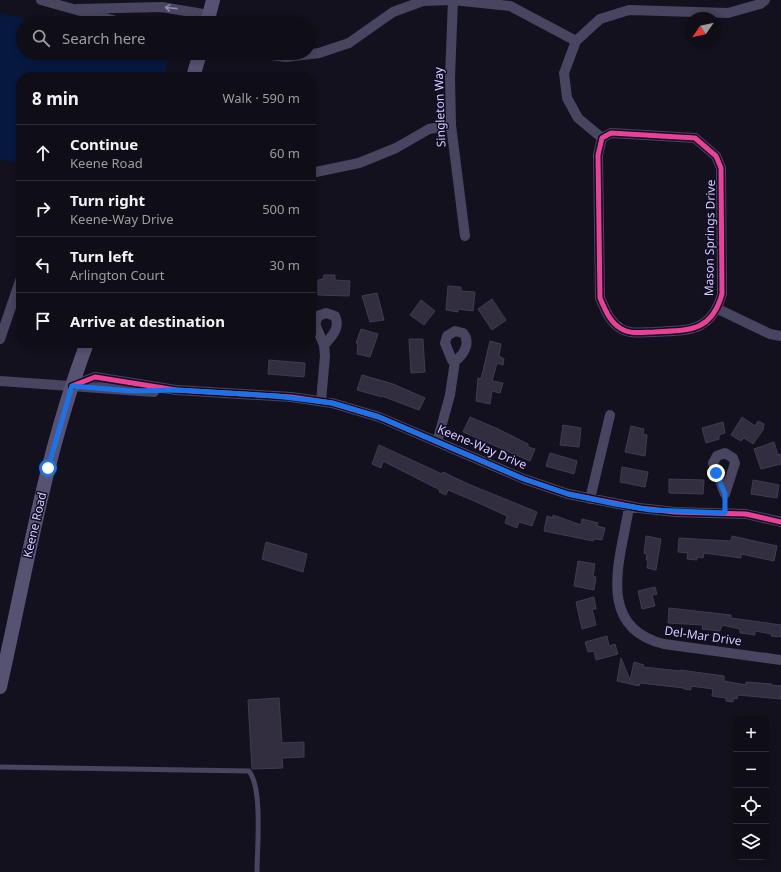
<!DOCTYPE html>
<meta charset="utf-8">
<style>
body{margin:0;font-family:"Noto Sans",sans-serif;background:#18161f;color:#f1f3f6}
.controls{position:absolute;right:12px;bottom:12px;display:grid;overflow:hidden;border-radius:8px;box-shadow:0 2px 6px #0003}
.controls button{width:36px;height:36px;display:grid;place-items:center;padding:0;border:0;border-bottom:1px solid #2f2d35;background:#0f0d16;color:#f1f3f6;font:20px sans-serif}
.compass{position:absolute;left:685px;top:12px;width:36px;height:36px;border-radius:50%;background:#0f0d16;box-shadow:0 2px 6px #0003;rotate:236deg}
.stop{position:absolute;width:12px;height:12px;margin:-9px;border:3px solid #1a73e8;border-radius:50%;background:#fff}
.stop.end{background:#1a73e8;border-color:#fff;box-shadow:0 1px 4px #0008}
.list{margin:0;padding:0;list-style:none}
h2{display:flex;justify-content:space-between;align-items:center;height:52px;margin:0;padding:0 16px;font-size:17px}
h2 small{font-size:13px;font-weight:400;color:#9b9ca1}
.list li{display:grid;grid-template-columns:26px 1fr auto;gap:12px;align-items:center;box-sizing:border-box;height:56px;padding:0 16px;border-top:1px solid #2f2d35}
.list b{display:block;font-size:15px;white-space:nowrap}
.list p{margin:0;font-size:13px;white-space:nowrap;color:#9b9ca1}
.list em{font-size:13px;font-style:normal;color:#9b9ca1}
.icon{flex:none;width:22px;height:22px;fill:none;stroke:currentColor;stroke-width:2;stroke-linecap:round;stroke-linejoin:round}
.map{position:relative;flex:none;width:781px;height:872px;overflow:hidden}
.search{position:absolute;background:#0f0d16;box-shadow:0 2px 6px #0003;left:16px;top:16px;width:300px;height:44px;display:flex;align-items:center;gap:10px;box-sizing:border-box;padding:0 14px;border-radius:22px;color:#9b9ca1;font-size:15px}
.panel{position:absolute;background:#0f0d16;box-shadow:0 2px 6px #0003;left:16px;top:72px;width:300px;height:276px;border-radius:16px}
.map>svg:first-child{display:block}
</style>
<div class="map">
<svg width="781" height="872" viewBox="0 0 781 872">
<rect width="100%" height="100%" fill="#14111e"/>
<path fill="#06183f" d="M0,13L41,23H23V53H157L169,56L164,77H21V164L0,159Z"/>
<path fill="#322e40" stroke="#403b52" d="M324,275H335V280L350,281L349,296L318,295V280L323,279Z
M448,286L461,287V291L475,292L473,311L458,309V312L446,310Z
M377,293L384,320L370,322L362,296Z
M492,299L506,320L492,330L478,309Z
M421,300L435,311L424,325L410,315Z
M361,329L378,334L370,357L357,354L358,343H356Z
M409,339H423L425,372L411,373Z
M490,341L501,344L499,356L504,359L503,365L497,363L492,381L503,383L500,393L492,391L490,404L476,401L478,378L481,379Z
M269,360L305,363L304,377L268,374Z
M362,375L393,384L425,398L419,410L382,396V397L357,390Z
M470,417L498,429L528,444V447L535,449L530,461L463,432Z
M742,417L755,426L758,421L764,424L763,430L753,444L744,438L741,441L731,435Z
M723,422L725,433L719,435V439L706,443L702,428Z
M563,425L581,428L579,447L560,445Z
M631,426L644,429L643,434L647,435L645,456L625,452Z
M774,442L778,455L781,454V464L761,469L754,449Z
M379,445L442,474L443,472L468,484L537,512L532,526L519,522L517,528L505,523L507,516L472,500L448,490L446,495L439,492L440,490L383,461L381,468L372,464Z
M550,453L577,461L574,474L546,466Z
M622,467L648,472L645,487L620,482Z
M669,479L704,480L703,494L669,493Z
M753,480L779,485L777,498L751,494Z
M553,515L581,525L582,519L598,523L597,526L605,528L602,540L595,539L593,541L544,531L547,516L553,518Z
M646,536L661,539L656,570L647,568L648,560H646L647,554L644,553Z
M732,536L777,546L774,561L741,554V558L704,553L703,558L697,557V560L687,559L688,553L678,552L679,538L731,541Z
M266,542L307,554L303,572L262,559Z
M578,561L595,564L593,576L596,577L594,590L574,586Z
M655,587L657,594L652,595L655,606L642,609L638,591Z
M594,597L596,609H592L596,625L582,629L576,602Z
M669,608L731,615V618L781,625V637L771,636L772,634L755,631V635L740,633V629L722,625L720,631L702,629L703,625L668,623Z
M607,636L609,646L615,644L618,654L596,660L594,651L588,652L585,642Z
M621,658L630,680L634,662L644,665L643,667L680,671V670L724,676V681L746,685V682L772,684L771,685L781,686V699L738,695L737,699L734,698L733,702L726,701V698L712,696L713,689L691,686V690L684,689V688L640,683L639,686L617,681Z
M279,698L282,743L304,742V757L282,758L283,768L252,769L248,700Z"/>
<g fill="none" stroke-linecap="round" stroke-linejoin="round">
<path stroke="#47455f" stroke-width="5" d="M0,767L249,771C263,789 257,848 257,872"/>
<path stroke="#47455f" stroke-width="10" d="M41,0L123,23
M453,0L450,77L451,125L465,236
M77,9L162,7L209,15
M254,53L286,57L319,53L349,43L393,12L423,1L453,0L510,6L576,41
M611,133L695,138L716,156L721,168L722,294C711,333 688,330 654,332C643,332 630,335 620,328C609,321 605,309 600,298L598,155L602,138Z
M602,138L578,118L567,98L564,73L576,41L600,19L629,10L728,13L760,4L765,0
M311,173L359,163L396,148L429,129L451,125
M718,309L770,334L781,336
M455,331L463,333C471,342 464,355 455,361L452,360L445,343L447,336Z
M0,339L21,278
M0,381L154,392
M72,386L95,377L176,390L291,397L332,403L379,417L524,479L568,494L639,508L675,512L746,514L781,522
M321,401L325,356L324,345L315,324L318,316L326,313L335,316C341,328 331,337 324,345
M437,442L450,395L455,361
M725,453L733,458L735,463L725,494L713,463L717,456Z
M590,499L610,415
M629,507C621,558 594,627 664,644L781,660"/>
<path stroke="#555272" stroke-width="14" d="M207,23L213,0
M193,77L200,53
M0,687C26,572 45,454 87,343"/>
<g stroke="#110c23" stroke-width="8">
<path id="cycleway" d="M611,133L695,138L716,156L721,168L722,294C711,333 688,330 654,332C643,332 630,335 620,328C609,321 605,309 600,298L598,155L602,138Z
M72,386L95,377L176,390L291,397L332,403L379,417L524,479L568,494L639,508L675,512L746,514L781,522"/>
</g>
<use href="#cycleway" stroke="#ea4096" stroke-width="5"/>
</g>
<defs><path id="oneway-shaft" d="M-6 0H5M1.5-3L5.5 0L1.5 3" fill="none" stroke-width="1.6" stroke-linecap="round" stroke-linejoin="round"/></defs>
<use stroke="#8e8aaf" href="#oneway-shaft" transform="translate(171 8) rotate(-174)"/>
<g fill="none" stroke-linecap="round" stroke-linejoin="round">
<path stroke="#1a73e8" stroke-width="5" d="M48,468L72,386L132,391L176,390L276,396L332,403L379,417L524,479L568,494L615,504L651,510L725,513V494L716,473"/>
</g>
<g text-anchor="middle" stroke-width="3" stroke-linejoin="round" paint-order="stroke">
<g font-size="12" fill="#d5ceff" stroke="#110c23">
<text transform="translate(440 107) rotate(-92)" y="4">Singleton Way</text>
<text transform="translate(710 238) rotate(-89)" y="4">Mason Springs Drive</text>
<text transform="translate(482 447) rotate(23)" y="4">Keene-Way Drive</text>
<text transform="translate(35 525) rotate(-77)" y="4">Keene Road</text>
<text transform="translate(703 636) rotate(8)" y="4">Del-Mar Drive</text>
</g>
</g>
</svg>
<div class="controls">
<button>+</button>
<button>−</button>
<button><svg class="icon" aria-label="locate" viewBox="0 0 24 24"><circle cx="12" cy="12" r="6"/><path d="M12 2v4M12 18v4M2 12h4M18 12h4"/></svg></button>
<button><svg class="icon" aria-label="layers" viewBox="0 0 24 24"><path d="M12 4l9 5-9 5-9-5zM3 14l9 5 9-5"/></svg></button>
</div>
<svg class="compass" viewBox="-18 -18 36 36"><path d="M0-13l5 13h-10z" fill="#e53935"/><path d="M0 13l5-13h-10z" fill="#9b9ca1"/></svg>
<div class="stop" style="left:48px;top:468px"></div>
<div class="stop end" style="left:716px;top:473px"></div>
<div class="search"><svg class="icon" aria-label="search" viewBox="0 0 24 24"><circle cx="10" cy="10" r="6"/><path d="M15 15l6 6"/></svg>Search here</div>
<section class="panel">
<h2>8 min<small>Walk · 590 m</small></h2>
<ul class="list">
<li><svg class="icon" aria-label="ahead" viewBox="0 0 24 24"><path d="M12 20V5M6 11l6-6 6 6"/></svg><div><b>Continue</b><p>Keene Road</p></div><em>60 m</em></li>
<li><svg class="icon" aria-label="right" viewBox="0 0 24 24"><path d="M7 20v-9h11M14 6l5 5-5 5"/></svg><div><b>Turn right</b><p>Keene-Way Drive</p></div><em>500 m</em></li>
<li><svg class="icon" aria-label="left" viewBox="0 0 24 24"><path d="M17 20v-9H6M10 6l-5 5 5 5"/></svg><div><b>Turn left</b><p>Arlington Court</p></div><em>30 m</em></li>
<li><svg class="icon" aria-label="arrive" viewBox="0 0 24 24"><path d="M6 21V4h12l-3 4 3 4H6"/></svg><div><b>Arrive at destination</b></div></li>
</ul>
</section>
</div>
